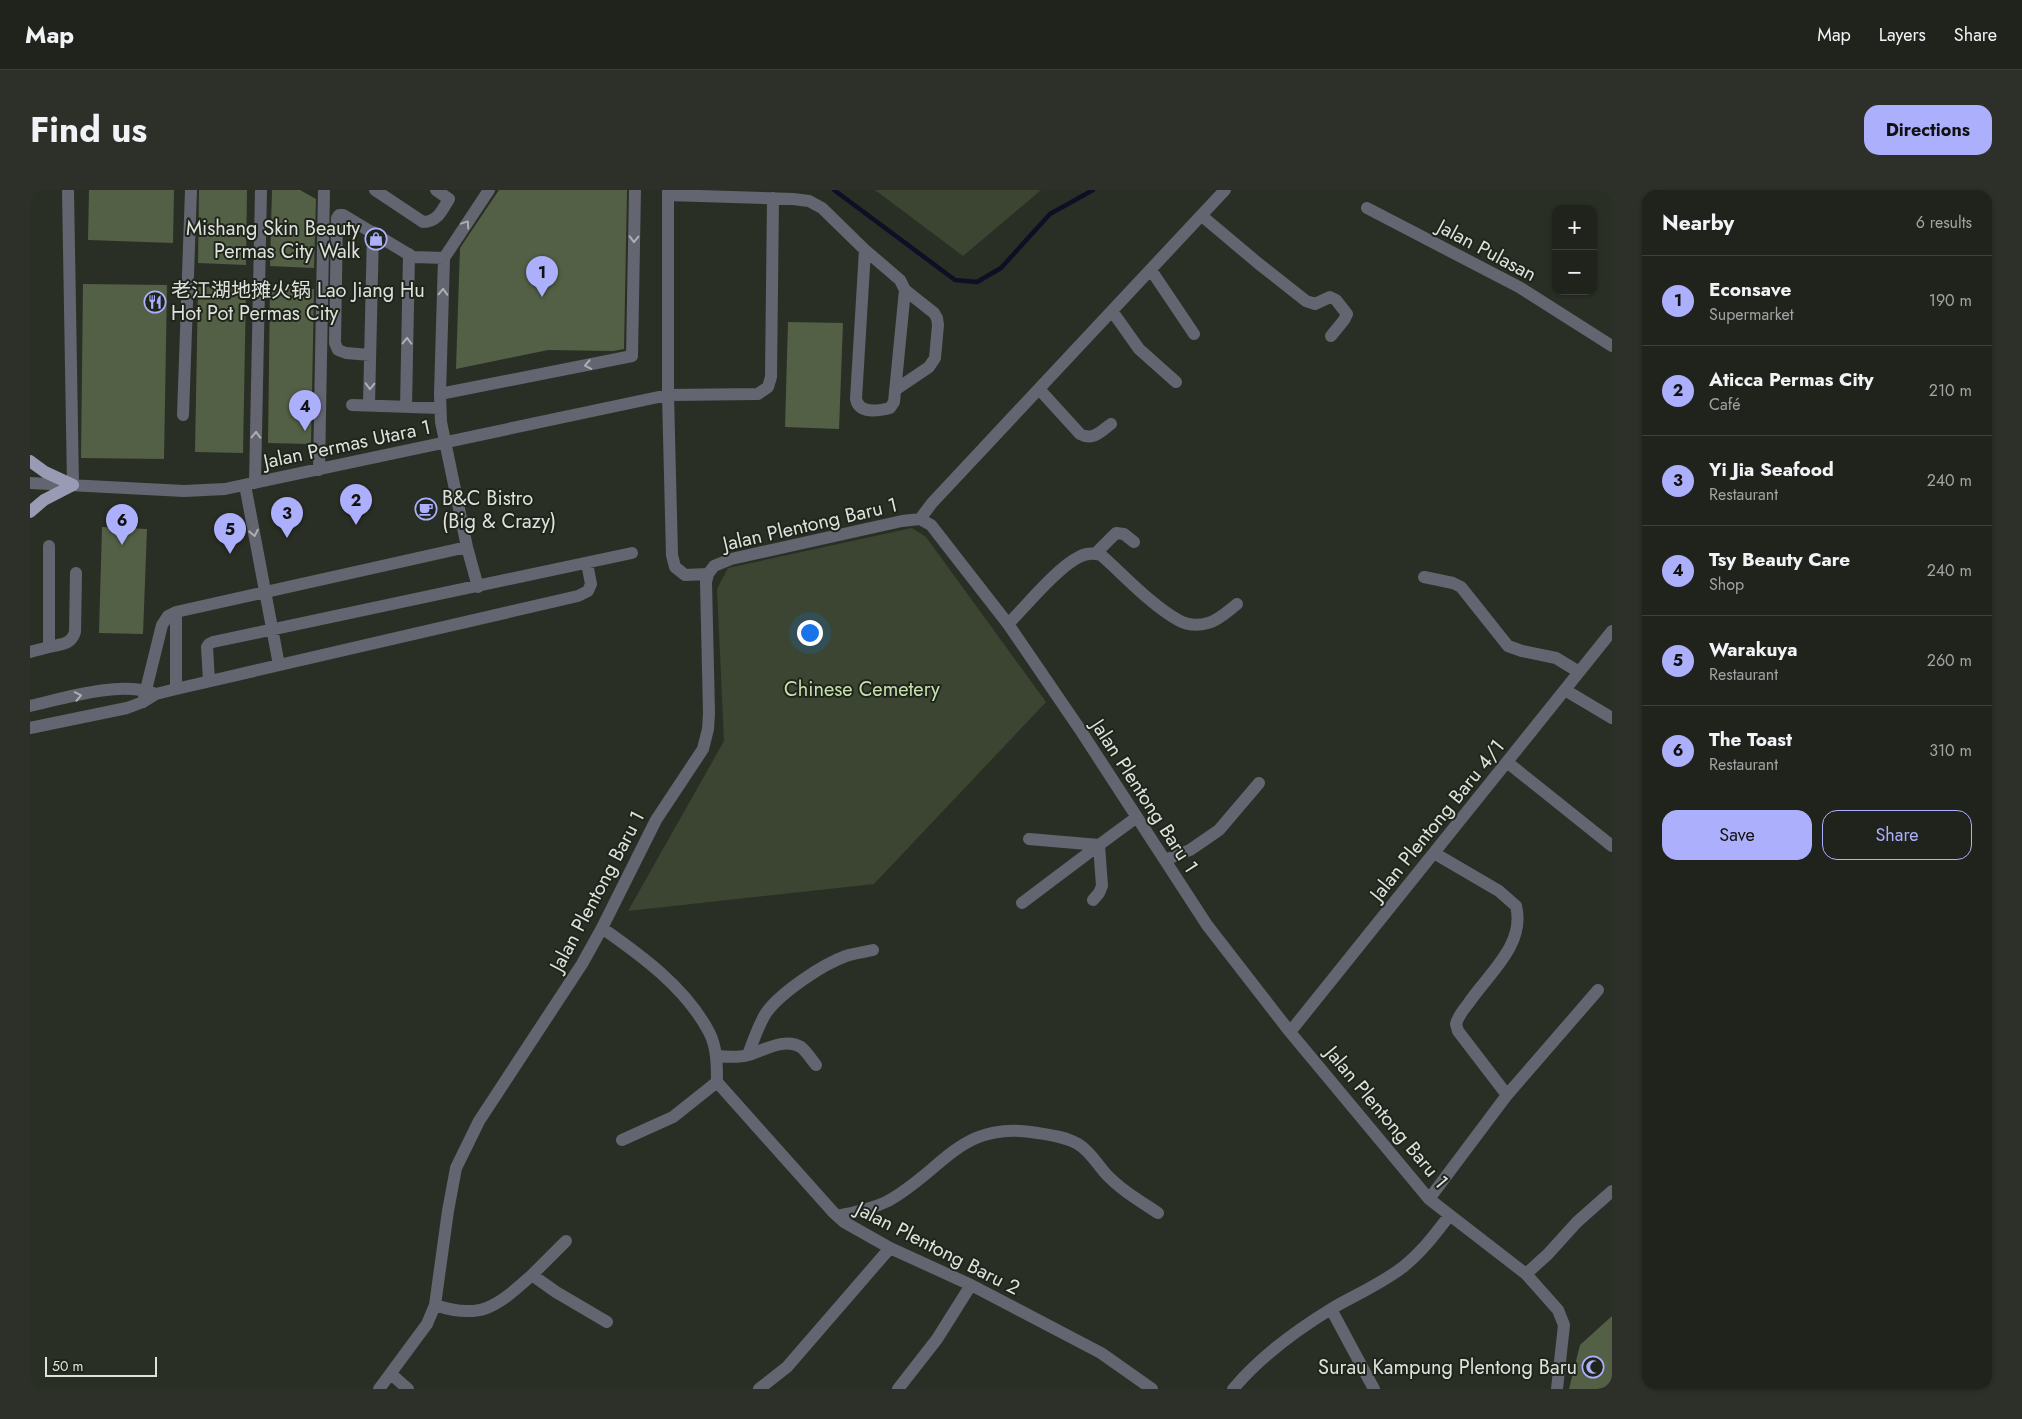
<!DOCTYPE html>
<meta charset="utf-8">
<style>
body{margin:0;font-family:Jost,"Noto Sans SC",sans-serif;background:#2d2f29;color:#f1f3f6}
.controls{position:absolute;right:15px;top:15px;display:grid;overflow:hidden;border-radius:10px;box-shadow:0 1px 4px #0004}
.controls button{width:45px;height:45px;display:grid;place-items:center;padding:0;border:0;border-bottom:1px solid #3d403b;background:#20231c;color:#f1f3f6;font:25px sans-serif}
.scale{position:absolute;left:15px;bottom:12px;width:112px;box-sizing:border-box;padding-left:5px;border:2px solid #dfe2dc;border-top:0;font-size:14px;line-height:18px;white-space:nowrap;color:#dfe2dc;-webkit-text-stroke:4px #20251c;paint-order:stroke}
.you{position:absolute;left:779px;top:442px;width:18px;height:18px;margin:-12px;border:4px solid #fff;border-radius:50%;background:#1a73e8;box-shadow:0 0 0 8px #1a73e833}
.badge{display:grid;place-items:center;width:32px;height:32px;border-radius:50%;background:#acaffb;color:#111;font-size:16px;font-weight:700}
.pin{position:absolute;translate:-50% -41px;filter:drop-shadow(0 1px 2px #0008)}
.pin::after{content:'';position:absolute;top:26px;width:18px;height:15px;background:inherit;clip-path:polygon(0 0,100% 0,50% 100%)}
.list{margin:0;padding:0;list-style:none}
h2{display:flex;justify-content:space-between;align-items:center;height:65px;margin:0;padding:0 20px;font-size:21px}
h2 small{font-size:16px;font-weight:400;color:#a2a4a3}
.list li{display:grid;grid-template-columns:32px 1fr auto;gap:15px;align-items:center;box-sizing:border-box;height:90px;padding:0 20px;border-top:1px solid #3d403b}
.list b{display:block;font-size:19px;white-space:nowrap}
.list p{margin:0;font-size:16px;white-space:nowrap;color:#a2a4a3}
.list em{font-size:16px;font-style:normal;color:#a2a4a3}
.actions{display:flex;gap:10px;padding:15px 20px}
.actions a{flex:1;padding:11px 0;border:1px solid #acaffb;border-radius:15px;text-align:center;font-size:18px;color:#acaffb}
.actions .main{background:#acaffb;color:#111}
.map{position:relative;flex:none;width:1582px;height:1199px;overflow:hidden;border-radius:15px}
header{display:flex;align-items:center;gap:30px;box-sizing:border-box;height:70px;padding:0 25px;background:#20231c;border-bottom:1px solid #3d403b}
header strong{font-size:24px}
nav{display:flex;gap:28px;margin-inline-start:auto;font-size:18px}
.intro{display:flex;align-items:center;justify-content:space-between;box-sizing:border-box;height:120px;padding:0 30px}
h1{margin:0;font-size:35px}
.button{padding:12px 22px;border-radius:15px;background:#acaffb;color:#111;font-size:18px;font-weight:700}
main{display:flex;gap:30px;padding:0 30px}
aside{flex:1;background:#20231c;border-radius:15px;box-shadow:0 1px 4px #0004}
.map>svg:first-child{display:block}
</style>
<header>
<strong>Map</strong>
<nav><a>Map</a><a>Layers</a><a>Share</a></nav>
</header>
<div class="intro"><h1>Find us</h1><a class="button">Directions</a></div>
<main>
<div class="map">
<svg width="1582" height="1199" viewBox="0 0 1582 1199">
<rect width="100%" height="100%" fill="#2a2f25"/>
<path fill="#3b4531" d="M845,0H1011L933,66Z
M882,338L896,347L1016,512L844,694L598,721L694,551L687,399L698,378Z"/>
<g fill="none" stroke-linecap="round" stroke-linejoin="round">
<path stroke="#0e0e24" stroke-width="4.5" d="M804,0L925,90L947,92L971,78L1020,24L1063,0"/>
</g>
<path fill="#536045" d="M59,0H144L143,53L58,50Z
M169,0H217L216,75L168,73Z
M242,0H270L286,9L284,78L240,76Z
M469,0H597L594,159L583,161L518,160L426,179L430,58Z
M53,94L137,95L134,269L51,268Z
M168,97H216L213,263L165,262Z
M240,98L284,99L281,254L238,253Z
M758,132L813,133L809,239L755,237Z
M72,337L117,339L113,444L69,443Z
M1582,1126V1199H1539L1550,1155Z"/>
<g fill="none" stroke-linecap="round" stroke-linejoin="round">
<path stroke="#636571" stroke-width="12" d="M38,0L43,295
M345,0L393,32C408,32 412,20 419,9L406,0
M638,0V205L642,365L645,377L655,385L678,384
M638,5L763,9L779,11L792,18L835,60L870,90L875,100L864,212L860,218C848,221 829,224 826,209L835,60
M1337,18L1489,97L1582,156
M1172,26L1229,74L1276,111L1285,114L1300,107L1306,110L1317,124L1314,130L1301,146
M1121,80L1164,144
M1082,121L1109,159L1146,192
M340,165L316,163L308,160L305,153L307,28L309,25H313L383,67L414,68
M1009,199L1050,244C1063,251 1070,242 1081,234
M865,200L899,177L905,168L908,135L907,128L904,123L875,100
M410,204L602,166L605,0
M322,215L410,218
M339,215L343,42
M376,217L379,64
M153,225L161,0
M289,280L294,0
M0,293L154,301L195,299L638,205L728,204L738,197L741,187L743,8
M225,293L231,0
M215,295L249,475
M890,329L902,313L1195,0
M1066,363L1086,343L1094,344L1104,352
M1394,387L1423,393L1431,397L1478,456L1492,461L1526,468L1549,482
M448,397L437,357L411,232L410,204L414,68L459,0
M978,434C996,416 1028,377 1049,367C1056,363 1064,363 1071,365C1096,387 1120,414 1148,430C1157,435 1168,436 1178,433C1189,430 1198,421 1207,414
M19,457C31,454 41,455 45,442L46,383
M0,462L19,457V356
M179,491L177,457L179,454L183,452L602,363
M146,499V422
M1535,500L1582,528
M113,512L132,435L138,426L146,422L437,357
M0,516C35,508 88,491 123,503
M0,538L97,518L113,512L126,504L146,499L548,406L558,401L561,394L557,373
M1477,572L1582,656
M999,649L1069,655L1107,627
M1404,663L1469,701L1486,716C1496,755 1457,785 1438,814C1433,820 1428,826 1426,834L1428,841L1477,905
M1135,670L1160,660L1189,640L1229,593
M1063,710L1069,703L1072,696L1069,655
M992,713L1069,655
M572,738C612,766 656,798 679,842C687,857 687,875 687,892
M1260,842L1582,441
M718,865C723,851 728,836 736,823C750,803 793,774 816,766C825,763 834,762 843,760
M687,866C697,867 708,868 718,865C733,861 754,847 771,857C776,861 782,870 786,875
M687,892L803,1022L814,1032L860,1058L941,1095L1071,1163L1122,1199
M592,950L643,927L687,892
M1399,1009L1477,905L1568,800
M807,1026C825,1022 842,1019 858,1011C914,980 931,929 1008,943C1021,945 1036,947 1048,954C1060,961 1067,974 1076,984C1091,1000 1110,1011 1128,1023
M1496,1084L1518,1064L1547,1032L1582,1001
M502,1085L536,1051
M405,1115C452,1131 468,1115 502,1085L526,1102L577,1132
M1301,1119L1344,1199
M361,1184L378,1199
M349,1199L397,1134L405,1115L418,1021L426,978L449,931L552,774L572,738L626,630L673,559L678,539L679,523L676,392L678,384L684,376L701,369L872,331L890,329L901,335L978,434L1049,538L1177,735L1260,842L1399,1009L1496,1084L1528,1120L1534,1135L1527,1199
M729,1199L757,1177L860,1058
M868,1199L907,1149L941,1095
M1203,1199C1230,1167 1265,1141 1301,1119C1325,1105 1351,1094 1373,1077C1392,1062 1405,1044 1419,1026"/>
<path stroke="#999bb5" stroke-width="12" d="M0,271L15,282L43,295
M0,322L14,310L43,295"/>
</g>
<defs><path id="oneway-chevron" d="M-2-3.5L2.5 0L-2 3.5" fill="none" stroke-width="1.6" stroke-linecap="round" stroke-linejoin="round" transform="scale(1.25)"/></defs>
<g stroke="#adb0b1">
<use href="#oneway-chevron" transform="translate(436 34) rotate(-56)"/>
<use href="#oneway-chevron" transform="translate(604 49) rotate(91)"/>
<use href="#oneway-chevron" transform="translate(413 102) rotate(-88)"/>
<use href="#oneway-chevron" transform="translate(377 151) rotate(-89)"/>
<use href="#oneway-chevron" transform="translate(558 175) rotate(169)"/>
<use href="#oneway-chevron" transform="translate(340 196) rotate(91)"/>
<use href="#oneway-chevron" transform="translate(226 245) rotate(-89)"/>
<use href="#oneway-chevron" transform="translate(224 343) rotate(79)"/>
<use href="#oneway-chevron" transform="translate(48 506) rotate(-11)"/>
</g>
<defs>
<g id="shop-ring" transform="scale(1.125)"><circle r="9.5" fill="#20251c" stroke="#acaffb" stroke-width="1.5"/><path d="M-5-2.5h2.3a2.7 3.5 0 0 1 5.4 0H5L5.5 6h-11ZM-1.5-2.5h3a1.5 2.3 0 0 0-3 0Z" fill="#acaffb"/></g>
<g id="restaurant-ring" transform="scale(1.125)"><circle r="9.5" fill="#20251c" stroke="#acaffb" stroke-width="1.5"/><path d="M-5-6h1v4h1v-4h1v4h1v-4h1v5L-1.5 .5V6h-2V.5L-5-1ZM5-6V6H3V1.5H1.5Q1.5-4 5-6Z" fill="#acaffb"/></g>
<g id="cafe-ring" transform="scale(1.125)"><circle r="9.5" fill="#20251c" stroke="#acaffb" stroke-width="1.5"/><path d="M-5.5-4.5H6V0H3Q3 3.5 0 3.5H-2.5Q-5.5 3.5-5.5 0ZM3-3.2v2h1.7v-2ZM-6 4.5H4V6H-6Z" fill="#acaffb"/></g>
<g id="mosque-ring" transform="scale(1.125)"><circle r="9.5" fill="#20251c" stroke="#acaffb" stroke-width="1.5"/><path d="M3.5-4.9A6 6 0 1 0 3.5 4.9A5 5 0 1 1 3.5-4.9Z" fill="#acaffb"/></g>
</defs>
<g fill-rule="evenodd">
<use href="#shop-ring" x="346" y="49"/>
<use href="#restaurant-ring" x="125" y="112"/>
<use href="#cafe-ring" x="396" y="319"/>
<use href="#mosque-ring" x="1563" y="1177"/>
</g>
<g text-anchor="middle" stroke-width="4" stroke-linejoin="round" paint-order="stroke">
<g font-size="20" fill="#dfe2dc" stroke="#20251c" text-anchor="end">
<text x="330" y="45">Mishang Skin Beauty<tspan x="330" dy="23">Permas City Walk</tspan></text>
<text x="141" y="107" text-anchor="start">老江湖地摊火锅 Lao Jiang Hu<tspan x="141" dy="23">Hot Pot Permas City</tspan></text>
<text x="412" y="315" text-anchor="start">B&amp;C Bistro<tspan x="412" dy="23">(Big &amp; Crazy)</tspan></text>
<text x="1547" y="1184">Surau Kampung Plentong Baru</text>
</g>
<g font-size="20" fill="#dfe2dc" stroke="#20251c">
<text transform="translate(1457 60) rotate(28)" y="7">Jalan Pulasan</text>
<text transform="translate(317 254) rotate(-12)" y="7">Jalan Permas Utara 1</text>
<text transform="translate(780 334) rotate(-13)" y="7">Jalan Plentong Baru 1</text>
<text transform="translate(1115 606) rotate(57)" y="7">Jalan Plentong Baru 1</text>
<text transform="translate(1407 630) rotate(-51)" y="7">Jalan Plentong Baru 4/1</text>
<text transform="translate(567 701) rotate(-62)" y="7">Jalan Plentong Baru 1</text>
<text transform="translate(1357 927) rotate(50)" y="7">Jalan Plentong Baru 1</text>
<text transform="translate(908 1058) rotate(27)" y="7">Jalan Plentong Baru 2</text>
</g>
<g font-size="20" fill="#c7e1ad" stroke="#20251c">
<text x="832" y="506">Chinese Cemetery</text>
</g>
</g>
</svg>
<div class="controls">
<button>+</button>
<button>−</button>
</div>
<div class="scale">50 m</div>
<div class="you"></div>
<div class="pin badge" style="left:512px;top:107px">1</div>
<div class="pin badge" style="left:326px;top:335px">2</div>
<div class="pin badge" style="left:257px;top:348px">3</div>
<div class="pin badge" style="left:275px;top:241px">4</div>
<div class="pin badge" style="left:200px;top:364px">5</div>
<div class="pin badge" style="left:92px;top:355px">6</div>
</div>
<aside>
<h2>Nearby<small>6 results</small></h2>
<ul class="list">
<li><span class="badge">1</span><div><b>Econsave</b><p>Supermarket</p></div><em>190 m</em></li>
<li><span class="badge">2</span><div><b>Aticca Permas City</b><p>Café</p></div><em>210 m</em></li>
<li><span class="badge">3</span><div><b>Yi Jia Seafood</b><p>Restaurant</p></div><em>240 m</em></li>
<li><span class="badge">4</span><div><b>Tsy Beauty Care</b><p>Shop</p></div><em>240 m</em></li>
<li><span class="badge">5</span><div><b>Warakuya</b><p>Restaurant</p></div><em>260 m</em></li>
<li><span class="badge">6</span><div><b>The Toast</b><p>Restaurant</p></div><em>310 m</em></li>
</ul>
<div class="actions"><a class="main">Save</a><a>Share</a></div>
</aside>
</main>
